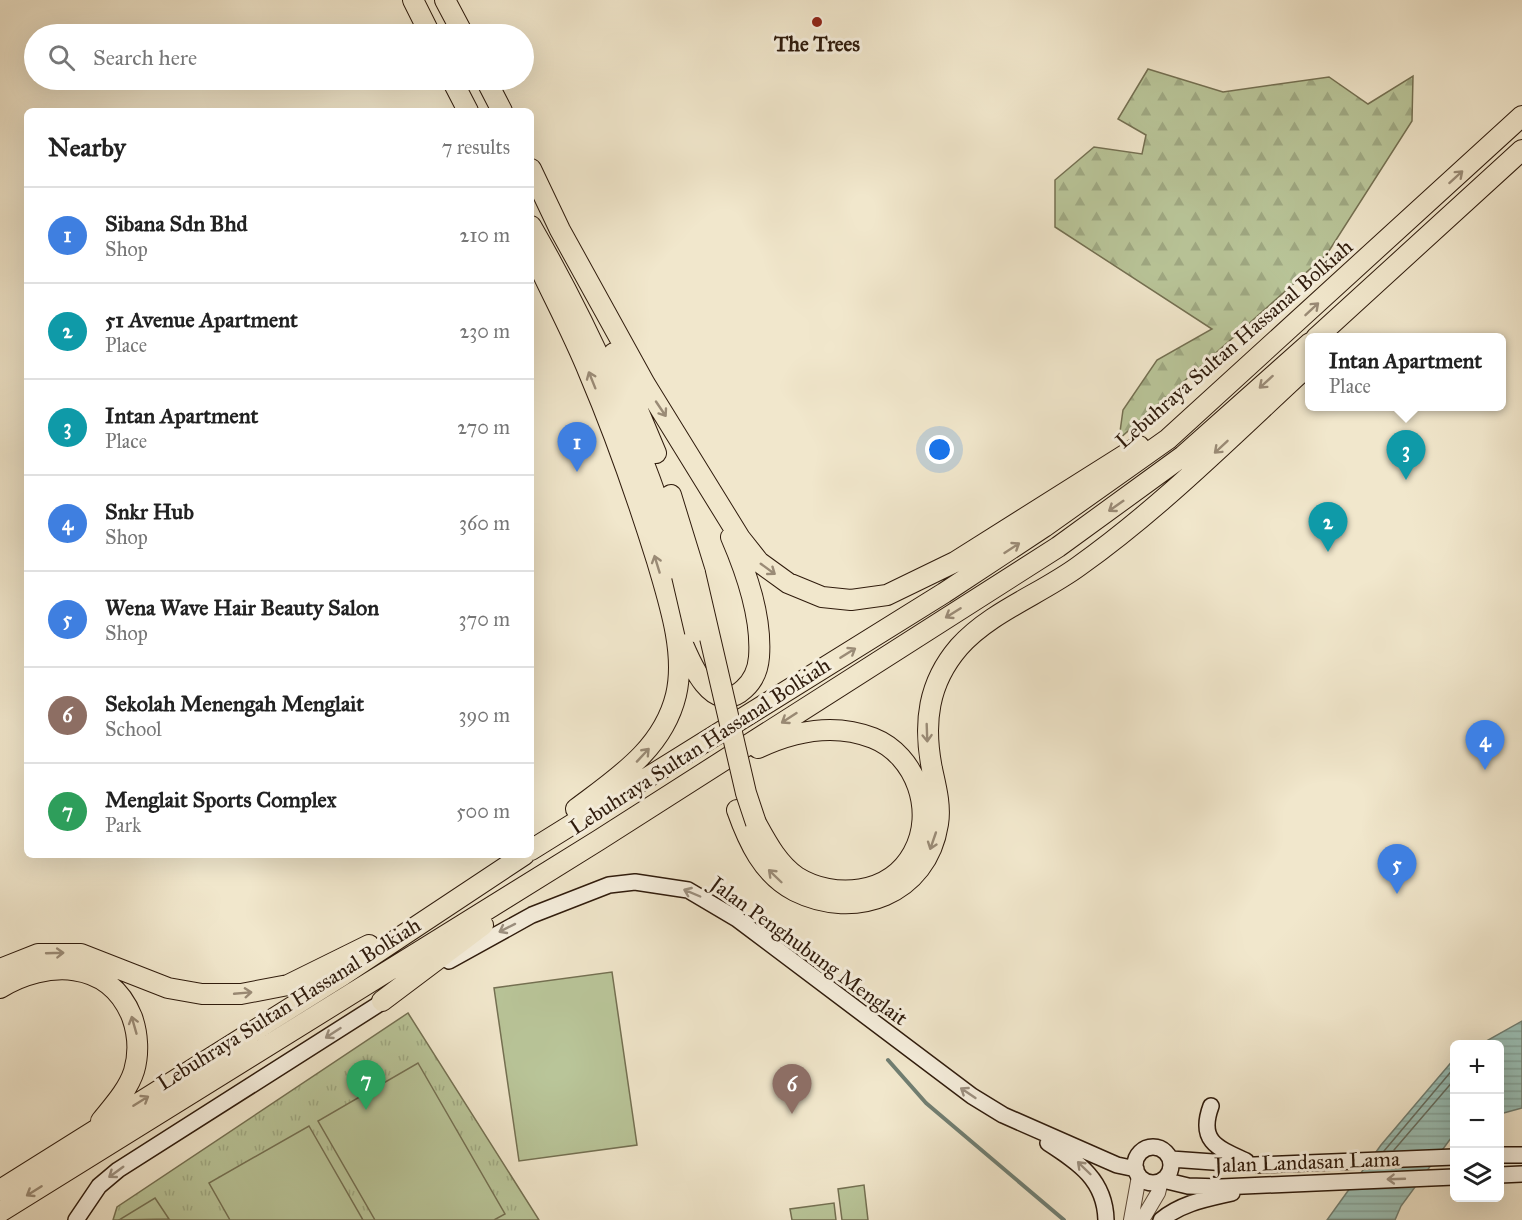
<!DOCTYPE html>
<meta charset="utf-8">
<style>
body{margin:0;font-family:"IM FELL Great Primer",serif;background:#f6f6f6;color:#222}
.controls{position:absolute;right:18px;bottom:18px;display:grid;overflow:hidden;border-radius:9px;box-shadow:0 6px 24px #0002}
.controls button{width:54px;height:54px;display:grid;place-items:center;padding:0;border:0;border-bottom:2px solid #e0e0e0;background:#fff;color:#222;font:30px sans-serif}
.you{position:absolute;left:940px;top:450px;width:21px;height:21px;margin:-15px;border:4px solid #fff;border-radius:50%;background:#1a73e8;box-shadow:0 0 0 9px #1a73e833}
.badge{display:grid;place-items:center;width:39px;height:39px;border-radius:50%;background:#8f2418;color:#fff;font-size:20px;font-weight:700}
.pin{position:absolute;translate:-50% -50px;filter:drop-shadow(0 2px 3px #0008)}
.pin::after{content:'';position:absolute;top:32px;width:21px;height:18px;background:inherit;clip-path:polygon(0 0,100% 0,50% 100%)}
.popup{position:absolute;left:1305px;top:333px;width:201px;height:78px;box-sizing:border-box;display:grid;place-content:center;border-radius:9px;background:#fff;filter:drop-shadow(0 2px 4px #0005);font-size:20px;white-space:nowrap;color:#767676}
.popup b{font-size:22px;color:#222}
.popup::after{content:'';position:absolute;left:50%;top:100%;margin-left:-12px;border:12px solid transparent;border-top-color:#fff}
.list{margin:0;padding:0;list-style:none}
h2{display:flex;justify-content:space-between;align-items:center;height:78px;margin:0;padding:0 24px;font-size:26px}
h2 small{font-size:20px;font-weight:400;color:#767676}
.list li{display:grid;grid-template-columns:39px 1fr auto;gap:18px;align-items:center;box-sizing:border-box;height:96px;padding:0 24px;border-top:2px solid #e0e0e0}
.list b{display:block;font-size:22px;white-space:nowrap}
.list p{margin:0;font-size:20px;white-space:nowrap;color:#767676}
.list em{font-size:20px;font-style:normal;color:#767676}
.icon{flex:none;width:33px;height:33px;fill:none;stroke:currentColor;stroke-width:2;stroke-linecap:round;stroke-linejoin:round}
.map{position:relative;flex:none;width:1522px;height:1220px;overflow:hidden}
.search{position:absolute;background:#fff;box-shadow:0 6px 24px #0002;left:24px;top:24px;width:510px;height:66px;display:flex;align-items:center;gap:15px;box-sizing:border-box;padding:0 21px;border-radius:33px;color:#767676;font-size:22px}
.panel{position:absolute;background:#fff;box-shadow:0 6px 24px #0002;left:24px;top:108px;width:510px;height:750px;border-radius:9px}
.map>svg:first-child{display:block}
</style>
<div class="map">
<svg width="1522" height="1220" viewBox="0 0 1522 1220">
<defs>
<pattern id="grass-tufts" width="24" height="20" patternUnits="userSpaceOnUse" patternTransform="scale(1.5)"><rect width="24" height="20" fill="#b9c599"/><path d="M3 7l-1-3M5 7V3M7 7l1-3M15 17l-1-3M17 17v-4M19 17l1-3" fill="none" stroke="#9fa983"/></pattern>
<pattern id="forest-firs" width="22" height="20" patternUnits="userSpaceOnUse" patternTransform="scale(1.5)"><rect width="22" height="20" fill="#b9c599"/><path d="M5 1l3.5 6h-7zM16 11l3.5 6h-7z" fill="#9fa983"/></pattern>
<pattern id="water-rules" width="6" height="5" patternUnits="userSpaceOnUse" patternTransform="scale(1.5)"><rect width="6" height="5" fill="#9bc0b6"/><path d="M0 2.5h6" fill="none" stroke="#86a49b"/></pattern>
</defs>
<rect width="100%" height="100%" fill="#f1e7cc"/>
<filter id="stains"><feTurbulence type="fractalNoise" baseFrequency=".00333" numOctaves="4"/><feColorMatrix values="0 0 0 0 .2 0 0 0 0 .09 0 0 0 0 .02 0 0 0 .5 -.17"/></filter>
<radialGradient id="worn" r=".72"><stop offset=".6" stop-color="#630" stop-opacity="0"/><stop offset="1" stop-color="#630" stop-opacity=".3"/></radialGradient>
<path fill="url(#grass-tufts)" stroke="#747052" stroke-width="1.5" d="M408,1013L539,1220H113L117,1207Z"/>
<path fill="url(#forest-firs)" stroke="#747052" stroke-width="1.5" d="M1148,69L1223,92L1329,77L1368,104L1413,76L1412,121L1327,254L1119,439L1123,410L1157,360L1212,329L1055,227V180L1094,147L1142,154L1146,135L1118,119Z"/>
<path fill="#b9c599" stroke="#747052" stroke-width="1.5" d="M612,972L637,1145L519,1161L494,988Z
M418,1063L505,1214L494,1220H375L318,1121Z
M309,1126L363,1220H230L209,1183Z
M864,1185L868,1220H842L838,1189Z
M155,1198L169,1219L119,1220Z
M834,1203L836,1220H792L790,1209Z"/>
<path fill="url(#water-rules)" stroke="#707e72" stroke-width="1.5" d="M1522,1021V1108L1500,1114V1044H1481Z
M1454,1059V1134L1401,1206L1395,1220H1327L1381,1145Z"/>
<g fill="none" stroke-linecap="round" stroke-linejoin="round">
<path stroke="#656e61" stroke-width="1.5" d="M1394,1150L1454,1080
M1384,1151L1454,1068"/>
<path stroke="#707e72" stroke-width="4" d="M888,1060L926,1103L1064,1220"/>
<g stroke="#604e3c" stroke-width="16">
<path id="tertiary" d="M1131,1220L1139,1176
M1142,1220L1158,1193L1161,1181"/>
</g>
<g stroke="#2f1b0c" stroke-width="18">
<path id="secondary" d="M449,961L532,915L609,885L635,882L688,890L737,919L972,1096L1003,1115L1117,1165L1136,1169
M1211,1106C1198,1141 1217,1148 1246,1161
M1048,1143C1079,1163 1105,1180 1106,1220
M1135 1165a18 18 0 1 1 36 0a18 18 0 1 1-36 0Z
M1500,1155H1522
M1171,1159L1255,1165L1454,1157
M1500,1175L1522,1174
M1163,1180L1188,1186L1221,1187L1454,1177
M76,1220L99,1186L118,1170L390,997
M1161,1220C1182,1203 1206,1199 1232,1193"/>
</g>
<g stroke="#2f1b0c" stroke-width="22">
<path id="motorway" d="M413,0L430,34
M445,0L463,34
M452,80L468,111
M486,80L502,111
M531,169L560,230L645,384L740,538L759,562L788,583L822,597L851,600L887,595L955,562L1139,446
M531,226C596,339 645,451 682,576
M531,249C550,291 572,331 589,373C615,434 637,497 657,561C669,602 686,653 676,695C663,749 617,778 576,809
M1316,338L1522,150
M614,353L656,453
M671,495L695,573
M680,637C689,659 712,719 744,689C754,680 758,670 759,657C762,617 747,574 731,537
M737,810C748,841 763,875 795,891C855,921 927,895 938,824C941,806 936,787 932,769C923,723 928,683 959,647C990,612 1041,594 1079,566C1162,507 1235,433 1310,364
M756,823C767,843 778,864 797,877C834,900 890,895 913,853C936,812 916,755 873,738C835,723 794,731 758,748
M531,850L944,593L1044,527L1168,439L1522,116
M0,969L38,954H81L168,988L202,994H241L288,985L369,945
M0,988C46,960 109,959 132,1017C138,1034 139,1054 134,1071C128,1090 113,1106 101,1121
M382,1001L483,925
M0,1190L343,975L524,855
M0,1212L599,840L1058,547L1183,456L1310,343"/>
</g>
<use href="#tertiary" stroke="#f6efde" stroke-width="14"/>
<use href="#secondary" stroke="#f6efde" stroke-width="15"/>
<use href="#motorway" stroke="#f1e7cc" stroke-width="20"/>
<g stroke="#2f1b0c" stroke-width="22" stroke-linecap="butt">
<path id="motorway-bridge" d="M695,573L746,793L756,823
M682,576L695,632"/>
</g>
<use href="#motorway-bridge" stroke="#f1e7cc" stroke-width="20"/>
</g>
<defs><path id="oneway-shaft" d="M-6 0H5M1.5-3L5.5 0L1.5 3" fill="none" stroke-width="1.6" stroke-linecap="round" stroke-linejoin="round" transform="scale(1.5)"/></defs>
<g stroke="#9a8b76">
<use href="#oneway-shaft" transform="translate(1456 177) rotate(-42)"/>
<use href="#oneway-shaft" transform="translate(1312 309) rotate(-43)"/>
<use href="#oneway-shaft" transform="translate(592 380) rotate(-112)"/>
<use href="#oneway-shaft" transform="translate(1266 382) rotate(138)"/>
<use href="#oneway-shaft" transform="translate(661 409) rotate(56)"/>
<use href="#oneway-shaft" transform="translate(1221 447) rotate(137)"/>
<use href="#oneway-shaft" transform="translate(1116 506) rotate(145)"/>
<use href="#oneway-shaft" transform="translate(1012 548) rotate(-33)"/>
<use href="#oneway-shaft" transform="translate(657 564) rotate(-107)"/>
<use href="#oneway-shaft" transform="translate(768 569) rotate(36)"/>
<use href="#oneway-shaft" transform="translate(953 613) rotate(148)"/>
<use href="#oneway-shaft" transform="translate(848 653) rotate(-32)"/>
<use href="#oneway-shaft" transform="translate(789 718) rotate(147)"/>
<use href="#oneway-shaft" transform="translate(927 733) rotate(88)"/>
<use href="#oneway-shaft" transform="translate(643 755) rotate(-47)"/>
<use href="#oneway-shaft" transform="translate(933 841) rotate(109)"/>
<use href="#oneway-shaft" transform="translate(775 876) rotate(-136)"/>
<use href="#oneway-shaft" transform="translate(55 953) rotate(-2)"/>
<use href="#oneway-shaft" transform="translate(243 993) rotate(-5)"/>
<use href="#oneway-shaft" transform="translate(134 1025) rotate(-106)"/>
<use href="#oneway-shaft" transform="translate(141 1101) rotate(-32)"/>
<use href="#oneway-shaft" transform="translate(34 1191) rotate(148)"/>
</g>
<g stroke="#9c9080">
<use href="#oneway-shaft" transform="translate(692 893) rotate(-157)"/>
<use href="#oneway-shaft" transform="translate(507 928) rotate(153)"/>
<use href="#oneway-shaft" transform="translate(333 1033) rotate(147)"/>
<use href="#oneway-shaft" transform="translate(968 1093) rotate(-146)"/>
<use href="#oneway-shaft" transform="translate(1084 1168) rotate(-136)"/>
<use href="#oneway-shaft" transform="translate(116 1172) rotate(144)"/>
<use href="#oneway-shaft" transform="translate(1396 1179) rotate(178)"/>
</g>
<circle fill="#8f2418" stroke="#f6efde" stroke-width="2" cx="817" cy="22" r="6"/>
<g text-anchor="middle" stroke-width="6" stroke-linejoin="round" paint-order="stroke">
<g font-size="21" font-weight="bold" fill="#2f1b0c" stroke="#f6efde">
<text x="817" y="51">The Trees</text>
</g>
<g font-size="21" fill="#2f1b0c" stroke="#f6efde">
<text transform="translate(1234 344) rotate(-41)" y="7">Lebuhraya Sultan Hassanal Bolkiah</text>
<text transform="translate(700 746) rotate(-33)" y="7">Lebuhraya Sultan Hassanal Bolkiah</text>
<text transform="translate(809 951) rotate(36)" y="7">Jalan Penghubung Menglait</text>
<text transform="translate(289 1004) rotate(-32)" y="7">Lebuhraya Sultan Hassanal Bolkiah</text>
<text transform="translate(1307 1162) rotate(-2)" y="7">Jalan Landasan Lama</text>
</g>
</g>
<rect width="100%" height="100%" filter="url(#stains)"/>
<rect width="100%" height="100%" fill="url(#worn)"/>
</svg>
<div class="controls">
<button>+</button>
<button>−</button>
<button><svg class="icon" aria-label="layers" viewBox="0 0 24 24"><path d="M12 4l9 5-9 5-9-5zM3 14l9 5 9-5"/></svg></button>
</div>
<div class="you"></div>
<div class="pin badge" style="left:577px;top:472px;background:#3f7fe0">1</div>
<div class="pin badge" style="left:1328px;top:552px;background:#0f9aa8">2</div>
<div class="pin badge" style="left:1406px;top:480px;background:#0f9aa8">3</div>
<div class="popup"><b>Intan Apartment</b>Place</div>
<div class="pin badge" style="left:1485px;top:770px;background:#3f7fe0">4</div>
<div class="pin badge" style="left:1397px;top:894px;background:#3f7fe0">5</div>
<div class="pin badge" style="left:792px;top:1114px;background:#8d6e63">6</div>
<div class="pin badge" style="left:366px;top:1110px;background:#2e9e5b">7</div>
<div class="search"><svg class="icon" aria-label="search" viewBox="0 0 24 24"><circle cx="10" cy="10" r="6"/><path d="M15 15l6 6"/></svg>Search here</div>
<section class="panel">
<h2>Nearby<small>7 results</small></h2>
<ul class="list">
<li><span class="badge" style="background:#3f7fe0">1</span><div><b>Sibana Sdn Bhd</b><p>Shop</p></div><em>210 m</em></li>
<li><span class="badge" style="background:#0f9aa8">2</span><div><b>51 Avenue Apartment</b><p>Place</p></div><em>230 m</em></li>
<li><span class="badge" style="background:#0f9aa8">3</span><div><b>Intan Apartment</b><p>Place</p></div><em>270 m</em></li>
<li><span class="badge" style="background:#3f7fe0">4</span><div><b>Snkr Hub</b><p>Shop</p></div><em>360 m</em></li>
<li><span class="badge" style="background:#3f7fe0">5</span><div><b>Wena Wave Hair Beauty Salon</b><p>Shop</p></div><em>370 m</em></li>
<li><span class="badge" style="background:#8d6e63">6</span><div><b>Sekolah Menengah Menglait</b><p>School</p></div><em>390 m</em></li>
<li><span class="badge" style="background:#2e9e5b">7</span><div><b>Menglait Sports Complex</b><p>Park</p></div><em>500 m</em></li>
</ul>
</section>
</div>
